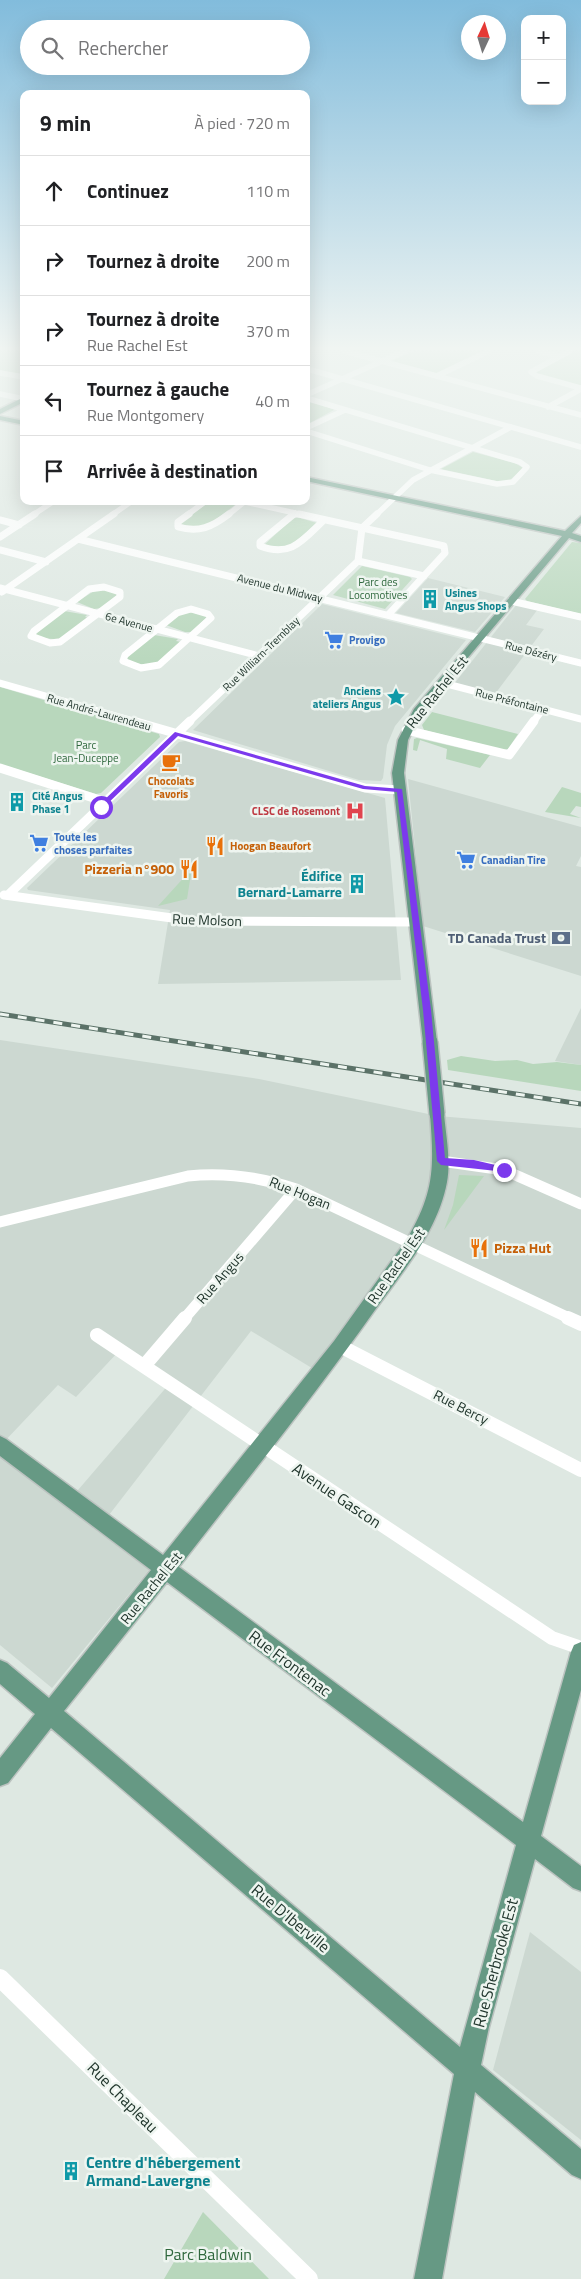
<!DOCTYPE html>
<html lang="fr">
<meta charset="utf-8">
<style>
body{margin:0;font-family:"Titillium Web",sans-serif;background:#f2f2f2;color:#202124}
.controls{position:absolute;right:15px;top:15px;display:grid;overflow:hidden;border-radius:10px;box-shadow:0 5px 20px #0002}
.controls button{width:45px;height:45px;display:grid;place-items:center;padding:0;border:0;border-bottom:1px solid #e0e0e0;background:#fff;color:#202124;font:25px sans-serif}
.compass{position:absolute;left:461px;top:15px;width:45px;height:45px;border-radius:50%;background:#fff;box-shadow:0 5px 20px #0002;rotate:4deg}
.stop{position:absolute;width:15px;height:15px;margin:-11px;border:4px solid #7c3aed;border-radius:50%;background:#fff}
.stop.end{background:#7c3aed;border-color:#fff;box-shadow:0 1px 5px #0008}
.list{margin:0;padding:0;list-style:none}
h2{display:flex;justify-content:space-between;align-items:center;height:65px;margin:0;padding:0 20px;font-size:21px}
h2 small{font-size:16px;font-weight:400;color:#757577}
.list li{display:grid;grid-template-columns:32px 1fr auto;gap:15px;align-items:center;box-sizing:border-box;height:70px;padding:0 20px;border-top:1px solid #e0e0e0}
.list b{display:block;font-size:19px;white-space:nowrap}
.list p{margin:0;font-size:16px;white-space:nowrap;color:#757577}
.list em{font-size:16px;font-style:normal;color:#757577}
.icon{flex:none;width:28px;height:28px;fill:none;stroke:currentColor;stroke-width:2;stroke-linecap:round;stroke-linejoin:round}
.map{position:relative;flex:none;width:581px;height:2279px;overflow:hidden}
.search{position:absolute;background:#fff;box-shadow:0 5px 20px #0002;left:20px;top:20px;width:290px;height:55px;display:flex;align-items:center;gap:12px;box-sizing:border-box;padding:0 18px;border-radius:28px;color:#757577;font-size:19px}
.panel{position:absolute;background:#fff;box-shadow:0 5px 20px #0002;left:20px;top:90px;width:290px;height:415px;border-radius:10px}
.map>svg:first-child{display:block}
</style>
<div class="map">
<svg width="581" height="2279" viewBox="0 0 581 2279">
<rect width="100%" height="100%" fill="#dee8e2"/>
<path fill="#ccd8d1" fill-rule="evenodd" d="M428,578L505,597L475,632L396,613Z
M322,604L466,640L395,726L387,745L383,778L381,781L359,780L193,730Z
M517,604L538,609L526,625L544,629L495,694L454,684Z
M185,741L385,798L401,980L158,984L170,910L28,890L27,888L179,742Z
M408,779L581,827V856L576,866L581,867V976L423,926Z
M581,1008V1065L555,1061Z
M0,1040L259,1079L438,1116L581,1128V1324L413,1244L320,1373L251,1331L109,1515L93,1528L149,1570L52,1688L0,1645ZM119,1351L170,1383L72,1497L2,1444L58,1385L76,1397Z
M530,1932L581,1972V2140L493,2070Z"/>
<path fill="#b8d7bc" d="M0,351H24V375L0,370Z
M414,351H482L436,373L392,361Z
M570,351H581V388L537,376L534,370Z
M306,401L333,409L334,410L306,425Z
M473,452L515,463L523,468L509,481L501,482L441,469Z
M210,501H226L235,505L203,529L180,524Z
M293,518H300L317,523L288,548L264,545Z
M572,542L581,543V614L527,601L525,599Z
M362,566L410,577L412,579L385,609L333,595Z
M97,589L115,592L117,595L101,608L94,609L77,602Z
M64,611L87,615L85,617L89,618C67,635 65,644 36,636V633Z
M185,611L208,616L192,632H185L166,625Z
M154,635L178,639L176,641L181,642C169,653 158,668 141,664C135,663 131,663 126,658Z
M0,687L159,734L160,737L101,793L96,794L0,764Z
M432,712L518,734L508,749L503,750L424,730L422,725Z
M417,738L490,755L480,768L446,759L447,749L420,740L417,751L413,750L414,739Z
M562,787L581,793V807L576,806L570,814L581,818L545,812Z
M188,873L191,874L187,899L158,906Z
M461,1056L495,1061L517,1060L533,1064L557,1062L581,1065V1091L448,1070L447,1060Z
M459,1175L484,1176L444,1230L453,1205Z
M203,2212L269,2279H164Z"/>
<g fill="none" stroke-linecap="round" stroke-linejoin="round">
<g stroke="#bcc3c0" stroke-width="3">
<path id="major" d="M24,397V402L0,414V409Z
M0,416L24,421V425L0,420Z
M306,477L565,531L581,516V523L572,533L581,536V542L569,538L422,712L408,740L404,773L437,1042L430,1047L423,1042L392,773L398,740L414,709L562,536L306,481Z
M437,1108L442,1110L444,1114C446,1136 451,1160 447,1182C438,1231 403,1271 375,1310C313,1398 245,1482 179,1567L523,1822L571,1652L574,1645L581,1642V1690L541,1836L581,1866V1891L573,1888L535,1859L489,2027L481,2065L581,2149V2179L572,2175L475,2092L442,2279H414L454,2074L51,1728L8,1783L0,1786V1758L35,1714L0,1684V1660L7,1663L49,1698L151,1570L0,1456V1436L6,1439L163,1555L334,1341L407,1239C435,1191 434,1167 430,1114L432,1110ZM167,1582L516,1845L460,2047L64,1711Z"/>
</g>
<path stroke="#fff" stroke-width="5.5" d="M344,351L581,415
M538,351L559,356
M570,351L531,372L537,376L581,388
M311,370L581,447
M0,373L24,377
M437,376L489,351
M0,394L24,399
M306,395L405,351
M306,398L520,462L527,467L513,482L497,484L430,470L306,431
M548,407L581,389
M306,428L345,410
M241,501L304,515
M33,515L54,501
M112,515L132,501
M187,515L206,501
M228,515L244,502
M293,515L295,513
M376,515L413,480L511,427"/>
<path stroke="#fff" stroke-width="7" d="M189,514L178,522V527C199,533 212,527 229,514
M294,514L260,542V546C291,558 303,540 324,520
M299,514L444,546L445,553L388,615
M0,520L19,525
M0,537L35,514
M78,539L581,663
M0,550L46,562
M358,561L424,576
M104,587L120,592V597L60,642L50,643L31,636L34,631L89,589Z
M0,588L259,656
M2,592L114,514
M511,601L581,617
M191,609L208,614L211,618L159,665L141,668L123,661L125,655L177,613Z
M0,683L137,722
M443,683L581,719
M189,722L358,561L362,528L377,514
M533,722L543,709"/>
<path stroke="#fff" stroke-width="9" d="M133,721L365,788L400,790
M406,730L509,755L534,721
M0,768L106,802
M4,895L194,921L415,922
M8,895L190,721"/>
<path stroke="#fff" stroke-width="11" d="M441,1161L504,1170L581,1204
M0,1222L188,1176C226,1172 260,1177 296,1189L571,1319
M184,1319L296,1189"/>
<path stroke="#fff" stroke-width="14" d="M568,1318L581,1324
M97,1335L552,1638L581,1648
M340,1346L581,1470
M144,1366L185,1318"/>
<path stroke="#fff" stroke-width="18" d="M0,1978L309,2279"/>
<use href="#major" fill="#669984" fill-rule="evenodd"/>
<g stroke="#5b7268" stroke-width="5">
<path id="rail" d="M0,1014L581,1104"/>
</g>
<use href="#rail" stroke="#eef5f0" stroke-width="3" stroke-dasharray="9" stroke-linecap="butt"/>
<g stroke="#bcc3c0" stroke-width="18" stroke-linecap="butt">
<path id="major-bridge" d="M430,1042L437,1114"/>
</g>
<use href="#major-bridge" stroke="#669984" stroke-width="15"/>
</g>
<linearGradient id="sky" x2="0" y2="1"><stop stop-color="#82bcdc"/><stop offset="0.52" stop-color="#f0f5f2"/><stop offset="1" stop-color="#f0f5f2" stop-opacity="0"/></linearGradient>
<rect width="581" height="670" fill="url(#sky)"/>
<path fill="#7c3aed" d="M175,732L365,786L402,789L431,1010L445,1158L474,1160L504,1167L506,1168V1172L441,1165L437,1161L423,1010L397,792L363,789L178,736L103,808H99V805Z"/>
<defs>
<g id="building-bare" transform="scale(1.5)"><path d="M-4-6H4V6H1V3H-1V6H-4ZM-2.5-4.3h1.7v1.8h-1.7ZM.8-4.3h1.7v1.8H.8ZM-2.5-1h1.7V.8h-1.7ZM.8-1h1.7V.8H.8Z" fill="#0f9aa8" stroke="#eef5f0" stroke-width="2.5" paint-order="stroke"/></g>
<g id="supermarket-bare" transform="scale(1.5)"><path d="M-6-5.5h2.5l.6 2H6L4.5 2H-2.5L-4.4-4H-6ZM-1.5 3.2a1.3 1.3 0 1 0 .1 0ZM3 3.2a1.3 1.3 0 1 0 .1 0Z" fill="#3f7fe0" stroke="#eef5f0" stroke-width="2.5" paint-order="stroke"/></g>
<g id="sight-bare" transform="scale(1.5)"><path d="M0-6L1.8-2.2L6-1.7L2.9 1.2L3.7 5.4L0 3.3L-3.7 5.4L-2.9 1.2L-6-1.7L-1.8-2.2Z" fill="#0f9aa8" stroke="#eef5f0" stroke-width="2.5" paint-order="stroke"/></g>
<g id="cafe-bare" transform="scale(1.5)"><path d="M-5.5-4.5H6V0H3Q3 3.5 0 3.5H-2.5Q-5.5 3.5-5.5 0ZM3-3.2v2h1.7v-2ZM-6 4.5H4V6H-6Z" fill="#e8710a" stroke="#eef5f0" stroke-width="2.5" paint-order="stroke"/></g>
<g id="hospital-bare" transform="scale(1.5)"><path d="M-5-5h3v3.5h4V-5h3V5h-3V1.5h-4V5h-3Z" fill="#e0444e" stroke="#eef5f0" stroke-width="2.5" paint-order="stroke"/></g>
<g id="restaurant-bare" transform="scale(1.5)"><path d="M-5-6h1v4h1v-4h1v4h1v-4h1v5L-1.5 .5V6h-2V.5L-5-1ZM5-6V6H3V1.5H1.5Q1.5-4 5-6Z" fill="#e8710a" stroke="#eef5f0" stroke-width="2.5" paint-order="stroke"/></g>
<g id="bank-bare" transform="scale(1.5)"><path d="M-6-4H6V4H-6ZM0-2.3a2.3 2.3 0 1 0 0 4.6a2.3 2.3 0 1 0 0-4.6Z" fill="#5c6f8a" stroke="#eef5f0" stroke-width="2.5" paint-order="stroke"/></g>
</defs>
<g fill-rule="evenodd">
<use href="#building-bare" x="430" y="599"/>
<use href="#supermarket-bare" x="334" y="640"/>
<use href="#sight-bare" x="396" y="697"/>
<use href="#cafe-bare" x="171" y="762"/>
<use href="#building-bare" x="17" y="802"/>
<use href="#hospital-bare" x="355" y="811"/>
<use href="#supermarket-bare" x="39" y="843"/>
<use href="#restaurant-bare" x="215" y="846"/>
<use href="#supermarket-bare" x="466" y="860"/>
<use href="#restaurant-bare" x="189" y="869"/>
<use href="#building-bare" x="357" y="884"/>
<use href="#bank-bare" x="561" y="938"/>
<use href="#restaurant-bare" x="479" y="1248"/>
<use href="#building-bare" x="71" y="2171"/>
</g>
<g text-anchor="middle" stroke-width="5" stroke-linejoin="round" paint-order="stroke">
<g font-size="11" fill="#2f683d" stroke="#eef5f0">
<text x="378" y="586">Parc des<tspan x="378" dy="13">Locomotives</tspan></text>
<text x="86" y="749">Parc<tspan x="86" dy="13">Jean-Duceppe</tspan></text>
</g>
<g font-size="11" fill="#21362d" stroke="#eef5f0">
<text transform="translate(280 588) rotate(14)" y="4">Avenue du Midway</text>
<text transform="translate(129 622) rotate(15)" y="4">6e Avenue</text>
<text transform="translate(531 651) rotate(14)" y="4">Rue Dézéry</text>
<text transform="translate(261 654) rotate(-44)" y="4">Rue William-Tremblay</text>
<text transform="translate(512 701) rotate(14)" y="4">Rue Préfontaine</text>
<text transform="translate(99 712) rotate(16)" y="4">Rue André-Laurendeau</text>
</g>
<g font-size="11" font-weight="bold" fill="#0d838f" stroke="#eef5f0" text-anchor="start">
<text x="445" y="597">Usines<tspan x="445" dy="13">Angus Shops</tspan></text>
<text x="381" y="695" text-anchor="end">Anciens<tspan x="381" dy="13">ateliers Angus</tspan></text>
<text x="32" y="800">Cité Angus<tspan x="32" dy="13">Phase 1</tspan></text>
</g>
<g font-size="11" font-weight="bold" fill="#366cbe" stroke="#eef5f0" text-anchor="start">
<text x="349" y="644">Provigo</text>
<text x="54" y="841">Toute les<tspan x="54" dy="13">choses parfaites</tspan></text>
<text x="481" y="864">Canadian Tire</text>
</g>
<g font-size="11" font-weight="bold" fill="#c56008" stroke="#eef5f0">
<text x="171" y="785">Chocolats<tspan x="171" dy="13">Favoris</tspan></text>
<text x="230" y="850" text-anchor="start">Hoogan Beaufort</text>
</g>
<g font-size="11" font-weight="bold" fill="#be3a42" stroke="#eef5f0" text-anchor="end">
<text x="340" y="815">CLSC de Rosemont</text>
</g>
<g font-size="14" fill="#21362d" stroke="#eef5f0">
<text transform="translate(437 692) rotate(-51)" y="5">Rue Rachel Est</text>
<text transform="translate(207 920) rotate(2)" y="5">Rue Molson</text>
<text transform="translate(300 1193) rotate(22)" y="5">Rue Hogan</text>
<text transform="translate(396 1266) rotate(-55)" y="5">Rue Rachel Est</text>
<text transform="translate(220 1278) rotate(-49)" y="5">Rue Angus</text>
<text transform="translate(461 1407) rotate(27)" y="5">Rue Bercy</text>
<text transform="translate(151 1588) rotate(-51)" y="5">Rue Rachel Est</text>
</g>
<g font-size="14" font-weight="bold" fill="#c56008" stroke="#eef5f0" text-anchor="end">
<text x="174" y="874">Pizzeria n°900</text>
<text x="494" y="1253" text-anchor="start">Pizza Hut</text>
</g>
<g font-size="14" font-weight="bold" fill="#0d838f" stroke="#eef5f0" text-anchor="end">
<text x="342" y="881">Édifice<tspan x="342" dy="16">Bernard-Lamarre</tspan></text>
</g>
<g font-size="14" font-weight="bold" fill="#4e5e75" stroke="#eef5f0" text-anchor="end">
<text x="546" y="943">TD Canada Trust</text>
</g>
<g font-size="16" fill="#21362d" stroke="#eef5f0">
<text transform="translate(337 1495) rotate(34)" y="6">Avenue Gascon</text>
<text transform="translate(290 1663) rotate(37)" y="6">Rue Frontenac</text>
<text transform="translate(291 1918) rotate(40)" y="6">Rue D'Iberville</text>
<text transform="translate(495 1963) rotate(-75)" y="6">Rue Sherbrooke Est</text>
<text transform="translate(123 2097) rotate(45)" y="6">Rue Chapleau</text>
</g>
<g font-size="16" font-weight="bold" fill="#0d838f" stroke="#eef5f0" text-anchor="start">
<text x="86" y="2168">Centre d'hébergement<tspan x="86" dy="18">Armand-Lavergne</tspan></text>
</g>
<g font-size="16" fill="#2f683d" stroke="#eef5f0">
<text x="208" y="2260">Parc Baldwin</text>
</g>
</g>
</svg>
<div class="controls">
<button>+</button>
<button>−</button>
</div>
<svg class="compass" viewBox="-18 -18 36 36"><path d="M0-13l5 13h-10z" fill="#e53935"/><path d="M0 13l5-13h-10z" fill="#757577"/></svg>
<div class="stop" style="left:101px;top:807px"></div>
<div class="stop end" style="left:504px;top:1170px"></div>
<div class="search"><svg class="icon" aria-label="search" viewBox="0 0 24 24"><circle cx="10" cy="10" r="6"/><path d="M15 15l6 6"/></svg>Rechercher</div>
<section class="panel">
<h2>9 min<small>À pied · 720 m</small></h2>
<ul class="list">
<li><svg class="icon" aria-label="ahead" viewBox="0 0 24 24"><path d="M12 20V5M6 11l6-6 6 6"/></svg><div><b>Continuez</b></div><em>110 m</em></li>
<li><svg class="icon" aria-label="right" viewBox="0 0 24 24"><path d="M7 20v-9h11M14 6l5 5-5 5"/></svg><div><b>Tournez à droite</b></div><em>200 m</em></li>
<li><svg class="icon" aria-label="right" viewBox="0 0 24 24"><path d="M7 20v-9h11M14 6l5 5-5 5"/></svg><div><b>Tournez à droite</b><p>Rue Rachel Est</p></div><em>370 m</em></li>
<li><svg class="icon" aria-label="left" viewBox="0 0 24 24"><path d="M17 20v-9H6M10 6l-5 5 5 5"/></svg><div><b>Tournez à gauche</b><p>Rue Montgomery</p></div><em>40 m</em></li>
<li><svg class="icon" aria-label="arrive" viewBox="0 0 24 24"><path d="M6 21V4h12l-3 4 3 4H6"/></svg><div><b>Arrivée à destination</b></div></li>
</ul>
</section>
</div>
